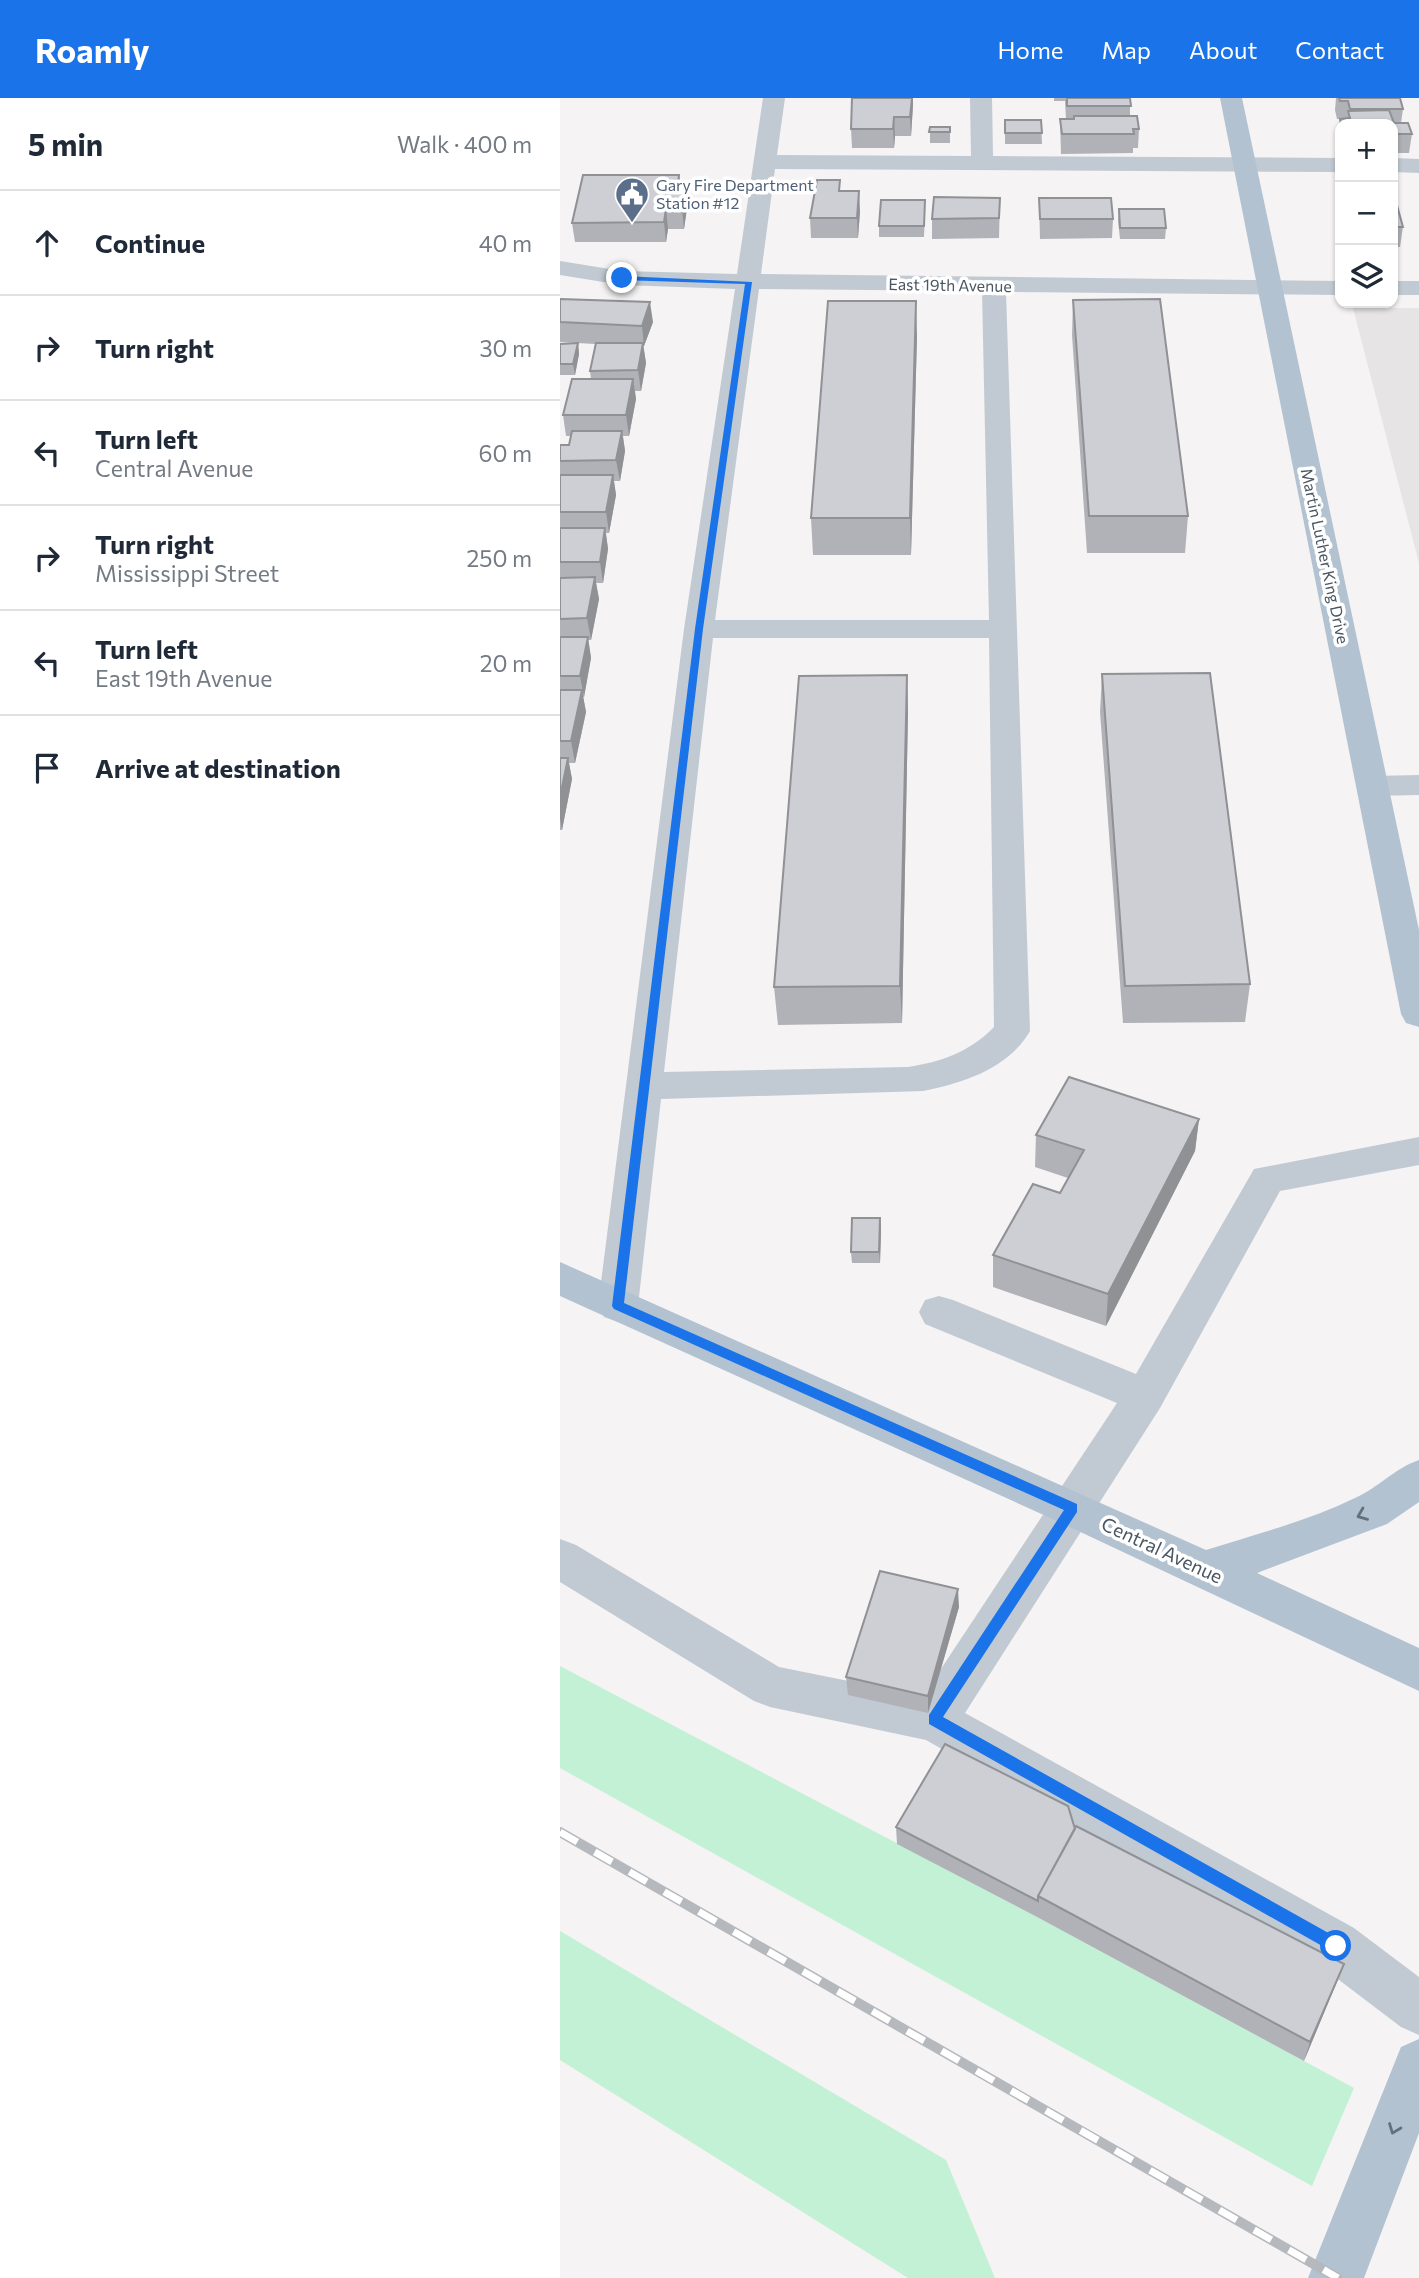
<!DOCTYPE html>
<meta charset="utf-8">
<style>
body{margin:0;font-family:Commissioner,sans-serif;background:#f2f2f3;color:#1f2937}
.controls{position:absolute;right:21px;top:21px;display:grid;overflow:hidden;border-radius:14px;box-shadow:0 2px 5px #0004}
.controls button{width:63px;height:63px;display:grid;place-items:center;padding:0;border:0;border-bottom:2px solid #e0e1e3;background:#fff;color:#1f2937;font:35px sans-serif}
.stop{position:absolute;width:21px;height:21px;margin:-16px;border:5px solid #1a73e8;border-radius:50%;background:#fff}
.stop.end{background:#1a73e8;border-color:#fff;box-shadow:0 2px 7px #0008}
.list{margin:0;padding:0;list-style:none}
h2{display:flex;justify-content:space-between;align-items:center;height:91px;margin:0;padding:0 28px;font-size:30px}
h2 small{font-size:23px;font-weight:400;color:#747a83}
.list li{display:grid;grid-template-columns:46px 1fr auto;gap:21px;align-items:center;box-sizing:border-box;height:105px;padding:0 28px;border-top:2px solid #e0e1e3}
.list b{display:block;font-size:26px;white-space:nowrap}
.list p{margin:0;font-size:23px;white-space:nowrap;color:#747a83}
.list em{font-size:23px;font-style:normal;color:#747a83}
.icon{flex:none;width:38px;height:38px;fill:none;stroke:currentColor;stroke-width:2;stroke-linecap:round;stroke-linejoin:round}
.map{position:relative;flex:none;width:859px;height:2180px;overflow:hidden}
header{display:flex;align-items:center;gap:42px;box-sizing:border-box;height:98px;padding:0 35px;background:#1a73e8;color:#fff}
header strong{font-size:33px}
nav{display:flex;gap:38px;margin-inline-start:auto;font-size:24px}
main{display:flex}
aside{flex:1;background:#fff}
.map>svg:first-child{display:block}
</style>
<header>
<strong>Roamly</strong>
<nav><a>Home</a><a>Map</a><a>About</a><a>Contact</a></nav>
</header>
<main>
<aside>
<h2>5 min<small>Walk · 400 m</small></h2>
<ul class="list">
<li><svg class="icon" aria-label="ahead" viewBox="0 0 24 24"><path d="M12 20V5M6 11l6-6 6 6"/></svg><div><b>Continue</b></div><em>40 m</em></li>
<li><svg class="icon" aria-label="right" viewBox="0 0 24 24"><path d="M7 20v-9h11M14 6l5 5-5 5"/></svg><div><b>Turn right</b></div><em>30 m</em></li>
<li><svg class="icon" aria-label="left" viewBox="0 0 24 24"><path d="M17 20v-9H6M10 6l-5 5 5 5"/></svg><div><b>Turn left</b><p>Central Avenue</p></div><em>60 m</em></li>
<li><svg class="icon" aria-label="right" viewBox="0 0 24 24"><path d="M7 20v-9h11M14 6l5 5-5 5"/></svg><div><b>Turn right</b><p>Mississippi Street</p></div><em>250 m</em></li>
<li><svg class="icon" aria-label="left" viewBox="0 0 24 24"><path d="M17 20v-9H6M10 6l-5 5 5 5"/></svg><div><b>Turn left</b><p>East 19th Avenue</p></div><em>20 m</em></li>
<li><svg class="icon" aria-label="arrive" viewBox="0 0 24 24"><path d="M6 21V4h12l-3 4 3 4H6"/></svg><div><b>Arrive at destination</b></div></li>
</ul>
</aside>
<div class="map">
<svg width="859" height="2180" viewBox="0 0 859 2180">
<rect width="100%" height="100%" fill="#f5f3f3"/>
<path fill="#e6e4e5" d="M793,210H859V465Z"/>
<path fill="#c3f1d5" d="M0,1568L477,1819L794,1990L752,2088L0,1670Z
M0,1833L386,2062L435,2180H348L0,1962Z"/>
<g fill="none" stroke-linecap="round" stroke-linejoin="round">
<path fill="#c1cad2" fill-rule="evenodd" d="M203,0H225L217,57L411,58L410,0H432L433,58L780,60V74L215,71L201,176L780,183V197L446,194L470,933C448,971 403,985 363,993L101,1001L78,1208L72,1219L58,1224L44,1219L38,1208L124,531L175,191L62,187L0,177V163L62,173L177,176ZM199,191L422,193L429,522H155ZM153,540H429L434,929C410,954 381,964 348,969L104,974Z
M833,60L859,61V75L833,74Z
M833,183H859V197H833Z
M859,677V697L812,698L801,695L796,688L801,681L812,678Z
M859,1039V1067L720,1093L600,1310L405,1615L794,1830L859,1879V1937L841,1929L758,1866L366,1642L210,1609L194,1603L0,1484V1441L16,1447L219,1569L363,1598L557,1305L365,1226L359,1214L365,1202L379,1198L393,1202L576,1276L694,1071Z"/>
<path fill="#b3c2d1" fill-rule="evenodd" d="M660,0H682L859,832V929L846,925L841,916Z
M0,1164L646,1452C696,1436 748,1423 795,1400C818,1390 835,1370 859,1362V1404L827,1426L697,1475L859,1550V1593L497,1423L0,1198Z
M859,1941V2035L804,2180H748L841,1949Z"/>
<g stroke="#b5b8bd" stroke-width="10">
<path id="rail" d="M0,1734L778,2180"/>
</g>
<use href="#rail" stroke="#fff" stroke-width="7" stroke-dasharray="20" stroke-linecap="butt"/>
</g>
<path fill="#b0b2b7" d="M494,0H570V18L579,31L578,50H573V55L501,56L500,21H506L505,3H494Z
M776,0H840L843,11L841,25L852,36L849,55H833V26H780V51L777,40L780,21H777L775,12Z
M353,7L351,38H335L334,50H292L291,31Z
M445,22H481L482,46H445Z
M370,29H390V45H370Z
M119,77L121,91H125L127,110L124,131H108L106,144H15L12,125Z
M280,93L300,113L298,140H251L250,120Z
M833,93L843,129L840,149H833Z
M440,100L439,140L372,141V121Z
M479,100L553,121L552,140L480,141Z
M559,111L606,130L605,141H560L558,122Z
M365,113L364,139H319V128Z
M0,201L93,224L84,248H83L86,265L81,293H75L76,301L69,338H63L65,353L60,383H54L56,397L49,435H46L48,451L43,485H36L39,501L31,542H28L31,560L24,599H23L26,614L15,665H9L12,681L2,732H0V347H9L11,338H6L3,317L31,281L30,273L35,246L0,244Z
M513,202L628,418L625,455H527L512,237Z
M357,238L351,457H253L251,420Z
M18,245L19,256L15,277H0V246Z
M542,576L690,886L685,924L563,925L540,614Z
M347,577L348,614L342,925L218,927L214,889Z
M639,1021L635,1053L546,1228L433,1189V1157L500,1095L508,1080L475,1069L476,1037Z
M320,1120L321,1131L320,1165H292L291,1154Z
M399,1509L368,1615L288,1597L286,1579Z
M336,1729L515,1731L784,1866L744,1963L477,1819L337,1746Z"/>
<path fill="#909195" d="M352,0H353V7L351,38L350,19Z
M334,19L335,38L334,50L333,31Z
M119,77L122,96L117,91Z
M125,91L127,110L124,131L122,111Z
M299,93L300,113L298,140L297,120Z
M106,111L108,131L106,144L104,124Z
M356,203L357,238L351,457L350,420Z
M90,204L93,224L84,248L82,228Z
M18,245L19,256L15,277L13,266Z
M83,245L86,265L81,293L78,272Z
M73,281L76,301L69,338L66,317Z
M62,333L65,353L60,383L56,362Z
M53,377L56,397L49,435L46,414Z
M45,430L48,451L43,485L40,464Z
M35,479L39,501L31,542L27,520Z
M28,539L31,560L24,599L20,578Z
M347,577L348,614L342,925L340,888Z
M22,592L26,614L15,665L11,643Z
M8,660L12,681L2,732L0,721V699Z
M639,1021L635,1053L546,1228L548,1196Z
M320,1120L321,1131L320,1165L319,1154Z
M398,1491L399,1509L368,1615V1598Z
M784,1866L776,1886L744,1963L750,1944Z"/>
<path fill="#cdcfd5" stroke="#909195" stroke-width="2" d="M292,0H352L350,19H334L333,31H291Z
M507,0H570L571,8H507Z
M779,0H840L843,11H790L788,3H780Z
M829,12L834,25H848L852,36H833V26H781L780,21L790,20L788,13Z
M514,18H577L579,31H573L574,36H502L500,21H514Z
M445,22H481L482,35H445Z
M370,29H390V34H369Z
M23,77H119L117,91H125L122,111H106L104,124L12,125Z
M257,82H280L279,93H299L297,120H250Z
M833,93L843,129H833Z
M374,99L440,100L439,120L372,121Z
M479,100H551L553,121H480Z
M321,102H365L364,128H319Z
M559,111H604L606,130H560Z
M0,201L90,204L82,228L0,224Z
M600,201L628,418H529L513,202Z
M268,203H356L350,420H251Z
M18,245L13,266H0V246Z
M36,245H83L78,272L30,273Z
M12,281H73L66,317H3Z
M12,333H62L56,362L0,363V347H9Z
M0,377H53L46,414H0Z
M0,430H45L40,464H0Z
M35,479L27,520L0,521V480Z
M0,539H28L20,578H0Z
M650,575L690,886L565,888L542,576Z
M347,577L340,888L214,889L239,578Z
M0,592H22L11,643H0Z
M0,660H8L0,699Z
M509,979L639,1021L548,1196L433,1157L473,1086L500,1095L524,1052L476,1037Z
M292,1120H320L319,1154H291Z
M320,1473L398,1491L368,1598L286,1579Z
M385,1646L508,1708L515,1731L478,1798V1803L336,1729Z
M516,1728L784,1866L750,1944L478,1798Z"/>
<defs><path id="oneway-chevron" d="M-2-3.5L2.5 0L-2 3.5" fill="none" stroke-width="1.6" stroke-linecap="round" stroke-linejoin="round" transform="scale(1.75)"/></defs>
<g stroke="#64717d">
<use href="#oneway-chevron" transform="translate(802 1417) rotate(158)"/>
<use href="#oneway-chevron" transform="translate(834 2031) rotate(111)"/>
</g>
<path fill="#1a73e8" d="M62,178L192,184L143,531L64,1205L517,1406V1414L383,1619L781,1842L783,1848L781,1853L776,1855L771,1853L369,1626V1617L504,1412L54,1211L52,1208L135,531L185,186L60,182Z"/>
<defs>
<g id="civic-pin" transform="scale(1.75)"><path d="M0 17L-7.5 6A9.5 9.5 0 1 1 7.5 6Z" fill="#5c6f8a" stroke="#fff"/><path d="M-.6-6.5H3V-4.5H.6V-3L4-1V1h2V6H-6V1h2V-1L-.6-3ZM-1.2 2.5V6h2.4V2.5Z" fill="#fff"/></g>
</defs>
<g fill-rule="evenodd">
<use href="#civic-pin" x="72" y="96"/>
</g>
<g text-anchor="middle" stroke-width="7" stroke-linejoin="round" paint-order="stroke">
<g font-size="16" fill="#4e5e75" stroke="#fff" text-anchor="start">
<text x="96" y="93">Gary Fire Department<tspan x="96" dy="18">Station #12</tspan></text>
</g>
<g font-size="16" fill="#4a5661" stroke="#fff">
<text transform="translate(390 187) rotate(1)" y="6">East 19th Avenue</text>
<text transform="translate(765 458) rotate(78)" y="6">Martin Luther King Drive</text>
</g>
<g font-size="19" fill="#4a5661" stroke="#fff">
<text transform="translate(602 1452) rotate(25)" y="7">Central Avenue</text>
</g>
</g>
</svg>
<div class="controls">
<button>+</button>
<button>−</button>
<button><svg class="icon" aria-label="layers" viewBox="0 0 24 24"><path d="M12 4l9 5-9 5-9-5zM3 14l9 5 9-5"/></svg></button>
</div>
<div class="stop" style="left:776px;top:1848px"></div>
<div class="stop end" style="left:62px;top:180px"></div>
</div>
</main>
